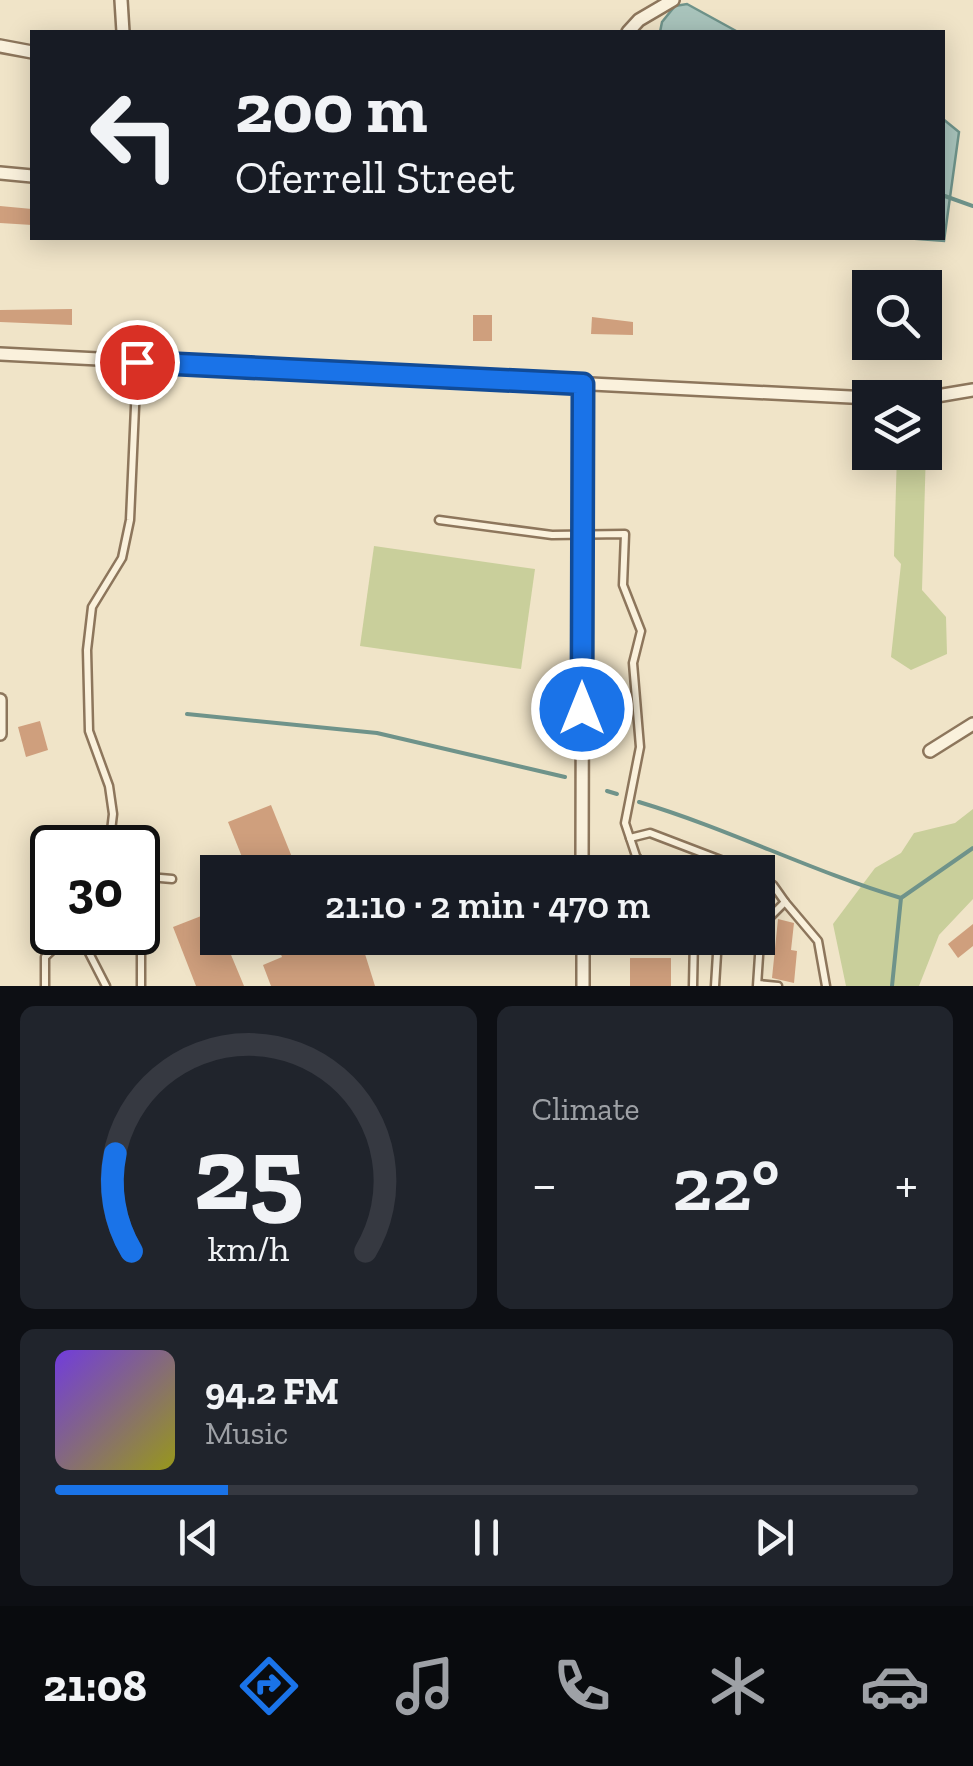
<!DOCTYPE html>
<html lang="en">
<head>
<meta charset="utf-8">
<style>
	:root { --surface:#171b24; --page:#20242c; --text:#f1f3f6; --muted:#9ea1a6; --line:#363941; --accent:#1a73e8 }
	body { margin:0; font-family:"Zilla Slab",serif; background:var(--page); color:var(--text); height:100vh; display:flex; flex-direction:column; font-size:38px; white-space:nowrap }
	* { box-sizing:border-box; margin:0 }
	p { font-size:32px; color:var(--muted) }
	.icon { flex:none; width:55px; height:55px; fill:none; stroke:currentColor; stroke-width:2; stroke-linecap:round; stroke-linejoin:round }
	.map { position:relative; height:986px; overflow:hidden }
	.side { display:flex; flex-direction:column; gap:20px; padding:20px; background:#0d0f14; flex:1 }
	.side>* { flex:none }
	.banner { position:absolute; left:30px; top:30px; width:915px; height:210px; border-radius:0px; box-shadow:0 5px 25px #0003; background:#171b24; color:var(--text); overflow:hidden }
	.tools { position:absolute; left:852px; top:270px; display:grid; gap:20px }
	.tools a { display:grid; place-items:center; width:90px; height:90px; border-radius:0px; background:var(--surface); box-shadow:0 5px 25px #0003; font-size:50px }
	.speed { position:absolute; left:30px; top:825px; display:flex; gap:20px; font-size:50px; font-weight:700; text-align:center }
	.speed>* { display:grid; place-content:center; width:130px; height:130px; border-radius:50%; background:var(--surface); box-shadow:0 5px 25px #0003; line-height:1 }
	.speed .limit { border:5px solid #111; border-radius:15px; background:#fff; color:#111 }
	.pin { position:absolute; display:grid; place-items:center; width:85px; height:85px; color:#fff; margin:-42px; border:5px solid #fff; border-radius:50%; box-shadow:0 2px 10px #0007 }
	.me { position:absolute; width:110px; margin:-55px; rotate:0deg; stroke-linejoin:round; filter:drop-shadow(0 0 8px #0008) }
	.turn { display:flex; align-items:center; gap:35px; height:210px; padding:0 40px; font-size:45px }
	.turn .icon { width:130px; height:130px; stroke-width:2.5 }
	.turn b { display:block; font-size:70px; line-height:85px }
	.big { font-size:75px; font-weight:600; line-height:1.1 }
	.side .card { flex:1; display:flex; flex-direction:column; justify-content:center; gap:15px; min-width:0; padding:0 35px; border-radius:15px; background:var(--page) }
	.side .dial { align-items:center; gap:0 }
	.dial svg { height:260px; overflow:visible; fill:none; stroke:var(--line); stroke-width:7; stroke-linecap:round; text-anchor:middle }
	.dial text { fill:var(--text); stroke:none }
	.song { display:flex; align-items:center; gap:30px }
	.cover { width:120px; height:120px; border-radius:15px; background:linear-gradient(135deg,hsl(260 70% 55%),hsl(60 70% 35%)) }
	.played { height:10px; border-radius:5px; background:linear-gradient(90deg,var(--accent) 20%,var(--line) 20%) }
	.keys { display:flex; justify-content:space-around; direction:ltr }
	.heat { display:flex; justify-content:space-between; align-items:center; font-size:55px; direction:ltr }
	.side .tiles { flex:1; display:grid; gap:20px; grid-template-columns:1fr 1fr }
	.card:last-child { grid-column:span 2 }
	.trip { position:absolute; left:200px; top:855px; width:575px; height:100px; border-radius:0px; background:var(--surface); box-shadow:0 5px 25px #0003; font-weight:600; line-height:100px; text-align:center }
	.tabs { display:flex; height:160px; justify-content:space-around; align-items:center; background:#090b0e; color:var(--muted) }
	.tabs .icon { width:70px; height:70px }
	.tabs .active { color:var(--accent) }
	.tabs b { font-size:45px; color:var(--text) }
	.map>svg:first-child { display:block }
	.green { fill:#c9cf9b }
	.water { fill:#a9c4bc; stroke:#6f938a; stroke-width:2.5 }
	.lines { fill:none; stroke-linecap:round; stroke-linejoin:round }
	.stream { stroke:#6f938a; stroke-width:4 }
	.building { fill:#cf9f7d }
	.service-casing { stroke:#8d765c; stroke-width:11 }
	.minor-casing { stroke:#8d765c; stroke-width:16 }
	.service { stroke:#faf1dc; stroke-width:6 }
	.minor { stroke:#faf1dc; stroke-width:11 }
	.route-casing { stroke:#114b97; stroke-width:25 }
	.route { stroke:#1a73e8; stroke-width:18 }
</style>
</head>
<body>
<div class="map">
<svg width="973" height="986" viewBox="0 0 973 986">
	<rect width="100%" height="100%" fill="#f0e4c8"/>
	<g class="green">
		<polygon points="927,414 922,590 946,617 947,654 911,670 891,657 901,564 894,556 897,453 925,452"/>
		<polygon points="374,546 535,569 521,669 360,646"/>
		<polygon points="973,809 973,899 939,935 919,986 846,986 833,924 875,868 901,853 914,833 955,823"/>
	</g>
	<g class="water">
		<polygon points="687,4 738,32 660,32 662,22 675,6"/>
		<polygon points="943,119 959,132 944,241 904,238 942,238"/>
	</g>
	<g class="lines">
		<g class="stream">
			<polyline points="942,195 973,206"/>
			<polyline points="187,714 377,733 565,777"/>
			<polyline points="607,791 617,794"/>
			<path d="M639,802C729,829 811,871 901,898"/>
			<polyline points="892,986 901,898 973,848"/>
		</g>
	</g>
	<g class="building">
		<polygon points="0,206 32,209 32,225 0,223"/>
		<polygon points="72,309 72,325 0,322 0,310"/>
		<rect x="473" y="315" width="19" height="26"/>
		<polygon points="592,317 633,322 633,335 591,334"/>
		<polygon points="40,721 48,750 26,757 18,727"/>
		<polygon points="271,805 298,872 248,872 228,822"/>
		<polygon points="214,911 218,938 224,938 244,986 196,986 173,927"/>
		<polygon points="778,919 794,923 791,950 797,951 794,983 772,978"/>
		<polygon points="973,924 973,946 958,958 948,944"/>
		<polygon points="274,938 360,938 375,986 271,986 263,965 282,957"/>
		<rect x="630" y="958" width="41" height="28"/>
	</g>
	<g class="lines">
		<g class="service-casing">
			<g id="service">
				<polyline points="439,520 552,535 625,534 623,585 641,631 633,663 640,747 625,823 636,856 648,872"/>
				<polyline points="630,838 650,833 752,872"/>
				<polyline points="109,848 113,814 109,786 89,731 87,650 92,607 122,558 130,520 137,362"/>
				<polyline points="758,875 773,885 785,902"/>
				<polyline points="761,926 785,902 818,941 826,986"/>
				<polyline points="86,932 87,949 106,986"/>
				<polyline points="758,984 778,986"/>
				<polyline points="45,986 45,957 71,932"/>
				<polyline points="141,986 141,887 149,877 172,879"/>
				<polyline points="693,986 694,938"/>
				<polyline points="715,986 718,938"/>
				<polyline points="757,986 761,926 758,926"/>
			</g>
		</g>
		<g class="minor-casing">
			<g id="minor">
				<polyline points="121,0 123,32"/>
				<polyline points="628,32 639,20 673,0"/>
				<polyline points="0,46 32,52"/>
				<polyline points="0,173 32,176"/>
				<polyline points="0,354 870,398"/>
				<polyline points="925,398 973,390"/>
				<polyline points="0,700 0,734"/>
				<polyline points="930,751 973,724"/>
				<polyline points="582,872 583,384"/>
				<polyline points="583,938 583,986"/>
			</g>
		</g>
		<use href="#service" class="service"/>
		<use href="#minor" class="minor"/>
	</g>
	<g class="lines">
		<g class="route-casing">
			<polyline id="route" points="137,362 583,384 582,709"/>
		</g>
		<use href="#route" class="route"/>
	</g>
</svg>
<div class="tools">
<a><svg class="icon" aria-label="search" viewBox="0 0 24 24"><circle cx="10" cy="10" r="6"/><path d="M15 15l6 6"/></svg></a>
<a><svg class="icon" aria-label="layers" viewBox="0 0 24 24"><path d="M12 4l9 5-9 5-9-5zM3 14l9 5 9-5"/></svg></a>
</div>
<div class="speed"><div class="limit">30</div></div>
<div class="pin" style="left:137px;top:362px;background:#d93025"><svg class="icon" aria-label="arrive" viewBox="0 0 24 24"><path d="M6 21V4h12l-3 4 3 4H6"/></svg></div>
<svg class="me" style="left:582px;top:709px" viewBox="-20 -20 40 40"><circle r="17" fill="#1a73e8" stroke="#fff" stroke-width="3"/><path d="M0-11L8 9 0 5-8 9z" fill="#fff"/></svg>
<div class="trip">21:10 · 2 min · 470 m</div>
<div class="banner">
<div class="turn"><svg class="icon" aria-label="left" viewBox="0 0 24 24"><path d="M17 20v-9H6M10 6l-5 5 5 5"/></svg><div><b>200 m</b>Oferrell Street</div></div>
</div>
</div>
<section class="side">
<div class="tiles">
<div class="card dial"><svg viewBox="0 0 100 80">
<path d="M14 69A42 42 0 1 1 86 69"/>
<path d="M14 69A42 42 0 0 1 9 39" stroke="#1a73e8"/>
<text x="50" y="56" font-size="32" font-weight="700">25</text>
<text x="50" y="72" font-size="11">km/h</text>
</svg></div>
<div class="card"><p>Climate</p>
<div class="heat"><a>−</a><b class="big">22°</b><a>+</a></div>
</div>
<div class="card">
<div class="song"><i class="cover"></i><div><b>94.2 FM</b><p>Music</p></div></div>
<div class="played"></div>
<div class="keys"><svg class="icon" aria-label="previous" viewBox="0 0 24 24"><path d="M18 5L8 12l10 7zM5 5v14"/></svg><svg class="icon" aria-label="pause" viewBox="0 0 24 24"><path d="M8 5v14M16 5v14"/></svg><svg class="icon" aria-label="next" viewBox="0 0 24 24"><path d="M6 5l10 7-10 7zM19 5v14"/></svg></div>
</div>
</div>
</section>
<nav class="tabs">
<b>21:08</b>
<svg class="icon active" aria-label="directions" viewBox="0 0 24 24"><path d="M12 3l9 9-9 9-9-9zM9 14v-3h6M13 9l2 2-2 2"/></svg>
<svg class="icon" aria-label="music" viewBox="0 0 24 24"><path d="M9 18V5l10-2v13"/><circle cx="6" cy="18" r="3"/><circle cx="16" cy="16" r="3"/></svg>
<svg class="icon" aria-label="phone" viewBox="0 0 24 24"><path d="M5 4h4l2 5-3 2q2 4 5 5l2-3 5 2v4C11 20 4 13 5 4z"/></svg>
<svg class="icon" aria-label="climate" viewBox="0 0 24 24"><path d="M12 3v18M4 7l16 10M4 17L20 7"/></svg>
<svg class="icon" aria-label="car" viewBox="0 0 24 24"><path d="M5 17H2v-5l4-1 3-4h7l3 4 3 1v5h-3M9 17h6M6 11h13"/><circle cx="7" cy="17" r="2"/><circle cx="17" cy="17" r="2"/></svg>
</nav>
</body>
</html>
